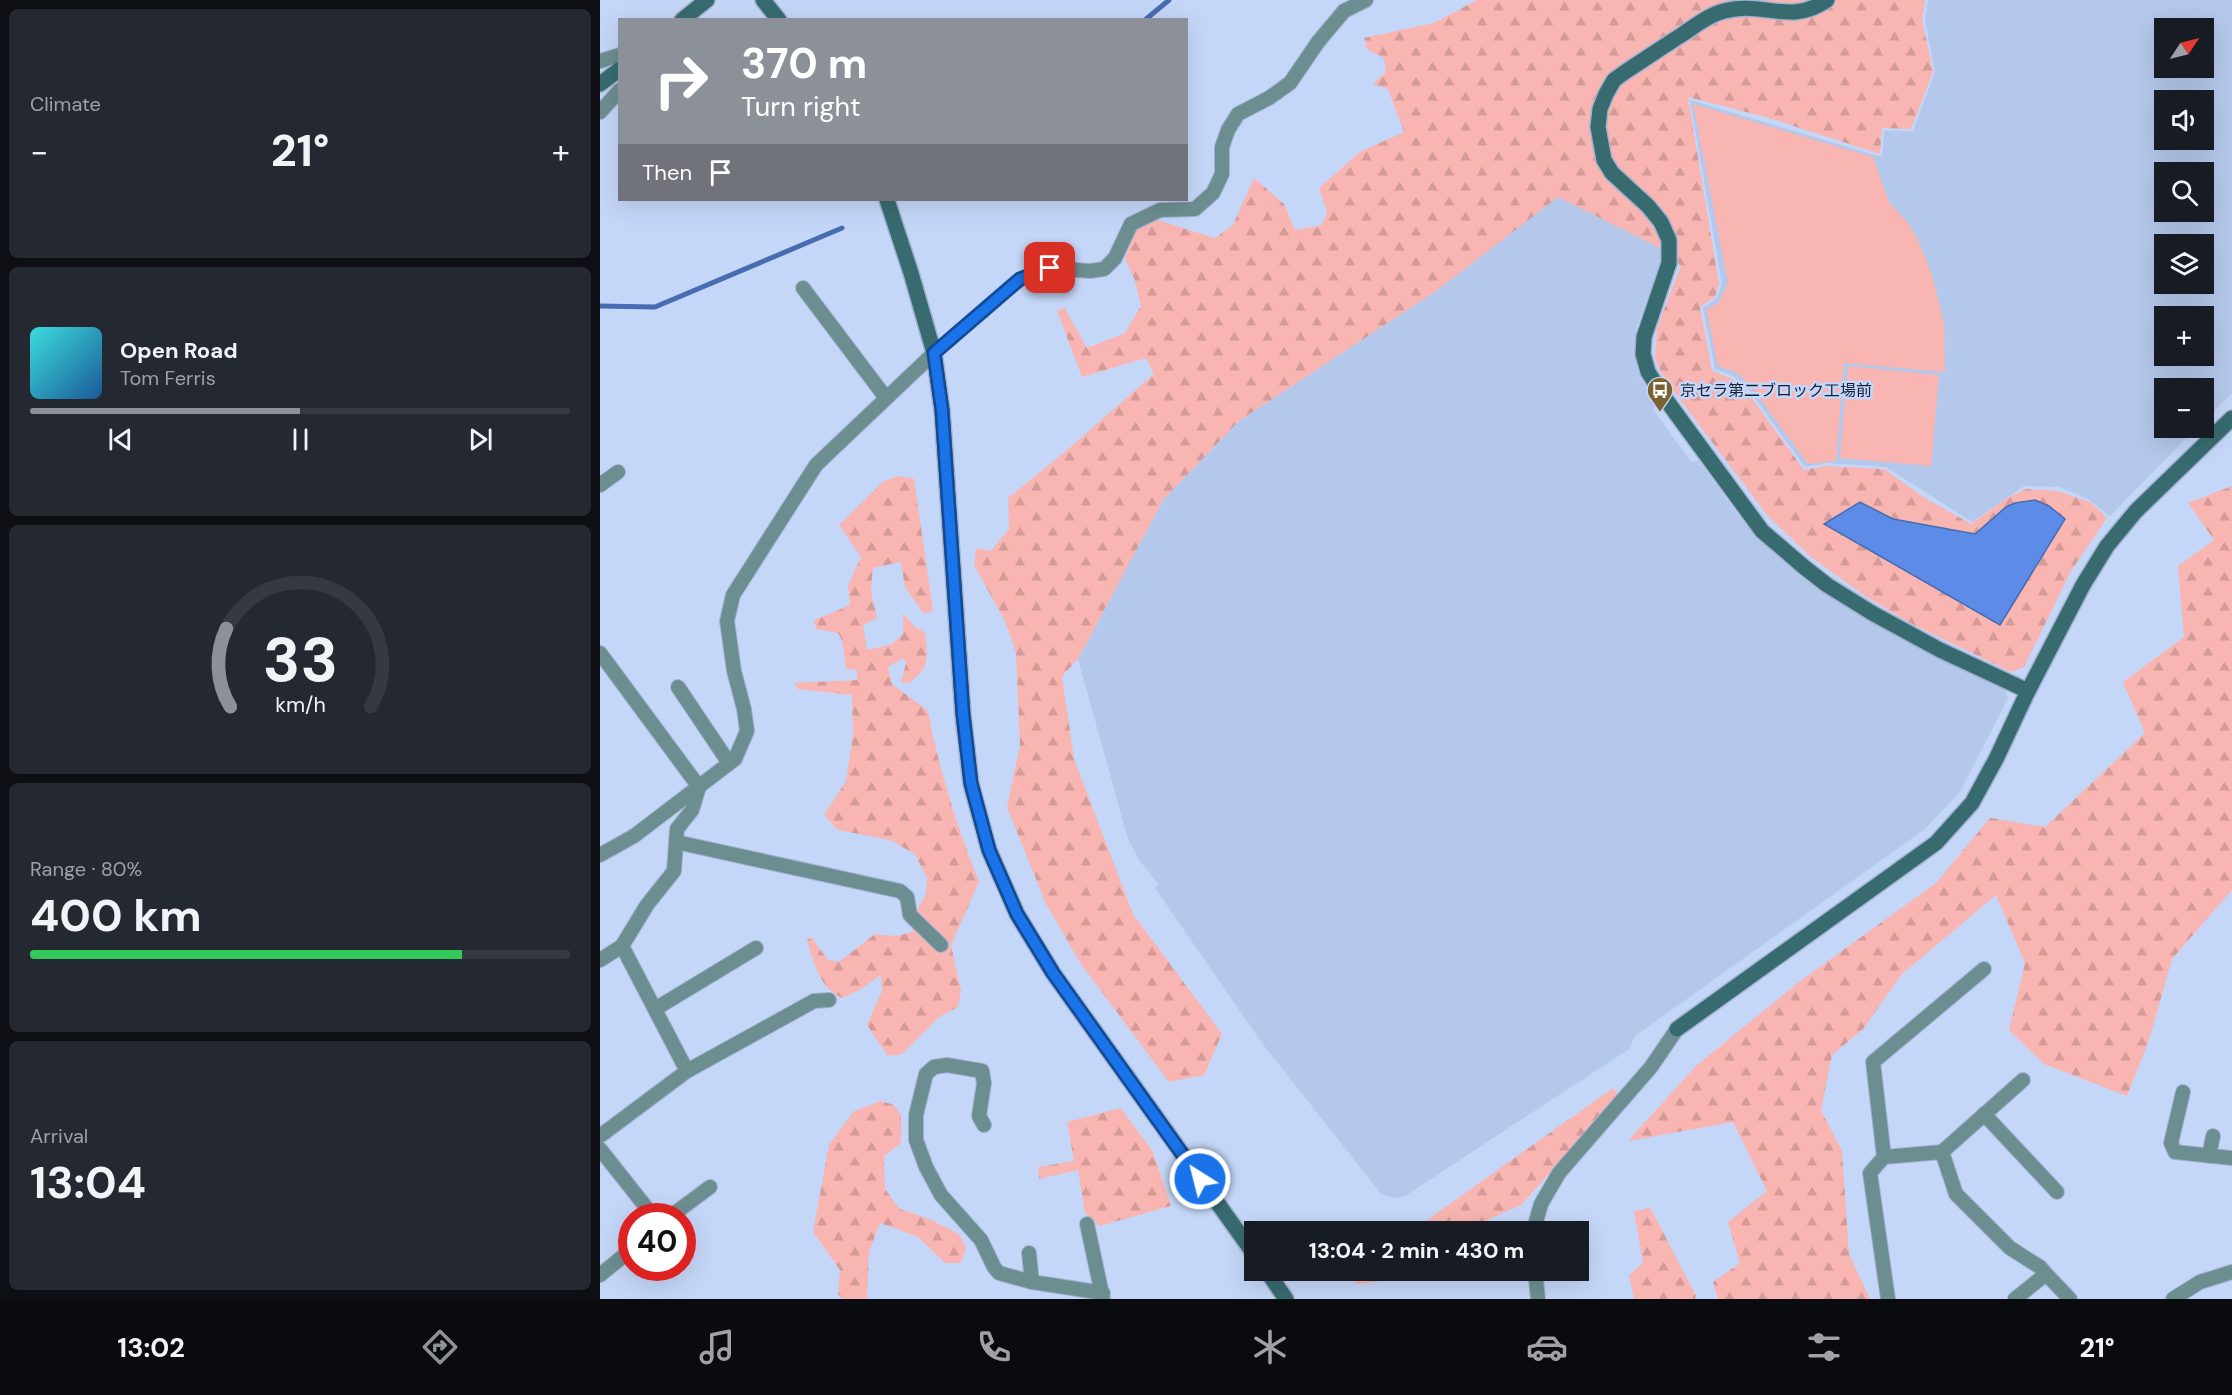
<!DOCTYPE html>
<html lang="en">
<head>
<meta charset="utf-8">
<style>
	:root { --surface:#171b24; --page:#242831; --text:#f1f3f6; --muted:#9ea1a6; --line:#363941; --accent:#8c9099 }
	body { margin:0; font-family:"DM Sans","Noto Sans JP",sans-serif; background:var(--page); color:var(--text); height:100vh; display:flex; flex-direction:column; font-size:22px; white-space:nowrap }
	* { box-sizing:border-box; margin:0 }
	p { font-size:20px; color:var(--muted) }
	.icon { flex:none; width:33px; height:33px; fill:none; stroke:currentColor; stroke-width:2; stroke-linecap:round; stroke-linejoin:round }
	.map { position:relative; flex:1; overflow:hidden }
	.drawer { display:flex; flex-direction:column; gap:9px; padding:9px; background:#0d0f14; width:600px }
	.drawer>* { flex:none }
	.banner { position:absolute; left:18px; top:18px; width:570px; height:183px; border-radius:0px; box-shadow:0 6px 24px #0002; background:#8c9099; color:#fff; overflow:hidden }
	.needle { width:39px; rotate:55deg }
	.fabs { position:absolute; left:1554px; top:18px; display:grid; gap:12px }
	.fabs a { display:grid; place-items:center; width:60px; height:60px; border-radius:0px; background:var(--surface); box-shadow:0 6px 24px #0002; font-size:30px }
	.speed { position:absolute; left:18px; top:1203px; display:flex; gap:12px; font-size:30px; font-weight:700; text-align:center }
	.speed>* { display:grid; place-content:center; width:78px; height:78px; border-radius:50%; background:var(--surface); box-shadow:0 6px 24px #0002; line-height:1 }
	.speed .limit { border:9px solid #d22; background:#fff; color:#111 }
	.pin { position:absolute; display:grid; place-items:center; width:51px; height:51px; color:#fff; margin:-26px; border-radius:12px; box-shadow:0 3px 9px #0006 }
	.me { position:absolute; width:66px; margin:-33px; rotate:324deg; stroke-linejoin:round; filter:drop-shadow(0 0 4px #0008) }
	.turn { display:flex; align-items:center; gap:21px; height:126px; padding:0 24px; font-size:27px }
	.turn .icon { width:78px; height:78px; stroke-width:2.5 }
	.turn b { display:block; font-size:42px; line-height:51px }
	.then { display:flex; align-items:center; height:57px; padding:0 24px; background:#0003; gap:12px; font-size:22px }
	.big { font-size:45px; font-weight:700; line-height:1.1 }
	.drawer .widget { flex:1; display:flex; flex-direction:column; justify-content:center; gap:9px; min-width:0; padding:0 21px; border-radius:9px; background:var(--page) }
	.drawer .dial { align-items:center; gap:0 }
	.dial svg { height:156px; overflow:visible; fill:none; stroke:var(--line); stroke-width:7; stroke-linecap:round; text-anchor:middle }
	.dial text { fill:var(--text); stroke:none }
	.song { display:flex; align-items:center; gap:18px }
	.cover { width:72px; height:72px; border-radius:9px; background:linear-gradient(135deg,hsl(180 70% 55%),hsl(210 70% 35%)) }
	.played { height:6px; border-radius:3px; background:linear-gradient(90deg,var(--accent) 50%,var(--line) 50%) }
	.keys { display:flex; justify-content:space-around; direction:ltr }
	.heat { display:flex; justify-content:space-between; align-items:center; font-size:33px; direction:ltr }
	.charge { height:9px; border-radius:4px; background:linear-gradient(90deg,#34c759 80%,var(--line) 0) }
	.trip { position:absolute; left:644px; top:1221px; width:345px; height:60px; border-radius:0px; background:var(--surface); box-shadow:0 6px 24px #0002; font-weight:700; line-height:60px; text-align:center }
	.tabs { display:flex; height:96px; justify-content:space-around; align-items:center; background:#090b0e; color:var(--muted) }
	.tabs .icon { width:42px; height:42px }
	.tabs .selected { color:var(--accent) }
	.tabs b { font-size:27px; color:var(--text) }
	main { display:flex; flex:1; min-height:0 }
	.map>svg:first-child { display:block }
	.built { fill:#b4c8eb; fill-rule:evenodd }
	.green { fill:#f9b5b1 }
	.forest { fill:url(#forest-firs); fill-rule:evenodd }
	.water { fill:#5c8ce7; stroke:#476cb1; stroke-width:1.5 }
	.lines { fill:none; stroke-linecap:round; stroke-linejoin:round }
	.stream { stroke:#476cb1; stroke-width:5 }
	.street-casing { stroke:#a2b2d1; stroke-width:16 }
	.secondary-casing { stroke:#a2b2d1; stroke-width:18 }
	.street { stroke:#6d8e91; stroke-width:14 }
	.secondary { stroke:#376b6f; stroke-width:15 }
	.route-casing { stroke:#114b97; stroke-width:15 }
	.route { stroke:#1a73e8; stroke-width:10 }
	.labels { text-anchor:middle; dominant-baseline:central; stroke-width:5; stroke-linejoin:round; paint-order:stroke }
	.poi-label { font-size:16px; fill:#162034; stroke:#c5d7f8; text-anchor:start }
</style>
</head>
<body>
<main>
<section class="drawer">
<div class="widget"><p>Climate</p>
<div class="heat"><a>−</a><b class="big">21°</b><a>+</a></div>
</div>
<div class="widget">
<div class="song"><i class="cover"></i><div><b>Open Road</b><p>Tom Ferris</p></div></div>
<div class="played"></div>
<div class="keys"><svg class="icon" aria-label="previous" viewBox="0 0 24 24"><path d="M18 5L8 12l10 7zM5 5v14"/></svg><svg class="icon" aria-label="pause" viewBox="0 0 24 24"><path d="M8 5v14M16 5v14"/></svg><svg class="icon" aria-label="next" viewBox="0 0 24 24"><path d="M6 5l10 7-10 7zM19 5v14"/></svg></div>
</div>
<div class="widget dial"><svg viewBox="0 0 100 80">
<path d="M14 69A42 42 0 1 1 86 69"/>
<path d="M14 69A42 42 0 0 1 12 29" stroke="#8c9099"/>
<text x="50" y="56" font-size="32" font-weight="700">33</text>
<text x="50" y="72" font-size="11">km/h</text>
</svg></div>
<div class="widget"><p>Range · 80%</p><b class="big">400 km</b><div class="charge"></div></div>
<div class="widget"><p>Arrival</p><b class="big">13:04</b></div>
</section>
<div class="map">
<svg width="1632" height="1299" viewBox="0 0 1632 1299">
	<defs>
		<pattern id="forest-firs" width="22" height="20" patternUnits="userSpaceOnUse" patternTransform="scale(1.5)"><rect width="22" height="20" fill="#f9b5b1"/><path d="M5 1l3.5 6h-7zM16 11l3.5 6h-7z" fill="#d59b99"/></pattern>
	</defs>
	<rect width="100%" height="100%" fill="#c5d7f8"/>
	<g class="built">
		<path d="M1328,0H1632V393L1604,420V388H1564V428H1596L1510,516L1488,499L1459,487L1424,486L1372,522L1286,467L1227,463L1205,467L1149,390L1133,376L1115,369L1103,308L1116,299L1122,284L1090,100L1282,157L1284,131H1313L1335,72L1325,20ZM1564,28H1604V68H1564ZM1564,100H1604V140H1564ZM1564,172H1604V212H1564ZM1564,244H1604V284H1564ZM1564,316H1604V356H1564Z"/>
		<polygon points="958,196 1060,248 1061,262 1037,325 1033,351 1040,378 1058,404 1053,409 1092,463 1098,460 1138,515 1176,554 1237,602 1312,644 1403,688 1408,698 1360,792 1325,829 1035,1036 1029,1049 805,1196 797,1198 782,1195 662,1043 555,888 559,885 539,860 528,839 478,659 563,500 639,421 836,291"/>
	</g>
	<g class="green">
		<polygon points="1093,104 1273,157 1289,202 1308,223 1318,240 1331,272 1344,323 1345,372 1244,363 1236,461 1208,464 1150,385 1136,372 1118,366 1106,310 1119,302 1128,283"/>
		<polygon points="1248,366 1339,375 1331,466 1240,458"/>
	</g>
	<g class="forest">
		<path d="M877,0H1325L1322,19L1333,72L1311,129L1282,128L1280,154L1169,118L1088,97L1119,284L1115,297L1100,307L1112,371L1133,379L1148,393L1204,470L1226,466L1284,469L1325,498L1371,524L1407,498L1426,489L1458,491L1492,503L1507,518L1471,571L1424,667L1411,672L1312,624L1265,596L1211,557L1167,515L1063,377L1055,358L1057,328L1081,266L1060,248L958,197L836,291L639,421L563,500L478,659L462,676L474,759L533,914L622,1034L604,1075L569,1082L481,964L446,904L407,807L420,745L416,653L405,621L374,565L376,548L391,551L409,529L408,498L466,451L554,374L546,358L482,377L457,311L464,307L487,348L525,333L541,306L535,281L525,258L536,230L557,220L615,238L633,225L654,178L684,204L695,230L722,225L727,212L719,188L760,152L804,132L788,89L773,84L786,72L784,58L767,49L764,38L834,23ZM1260,502L1293,519L1375,535L1406,507L1400,625Z"/>
		<path d="M299,476L314,479L333,610L324,614L305,587L301,562L273,568L271,592L277,618L263,625L267,650L292,644L303,634V613L314,626L325,633C328,658 330,667 309,683L301,682L306,663L303,658L288,667L292,684L328,711C339,770 357,826 379,882L351,945L361,991L358,1007L339,1017L302,1054L288,1056L267,1025L282,991L281,975L261,989L242,998C219,987 214,963 207,940L211,937L228,960L239,962L275,934L296,936L312,932L317,910L326,894L327,878L315,854L290,840L238,830L224,815L246,781L253,735L252,695L198,689L194,683L257,680V670L246,669L242,640L238,633L216,629L214,620L250,605L248,585L261,557L239,525L284,481Z"/>
		<polygon points="1632,486 1632,890 1572,959 1549,1040 1527,1096 1444,1064 1409,1030 1425,963 1396,895 1302,974 1263,1029 1232,1055 1221,1110 1242,1151 1249,1254 1270,1299 1118,1299 1113,1282 1140,1263 1128,1222 1167,1191 1133,1122 1028,1141 1097,1065 1199,982 1336,883 1390,818 1445,827 1545,733 1523,682 1584,637 1578,566 1614,540 1588,503"/>
		<polygon points="1013,1088 1019,1096 921,1205 863,1231 808,1232 816,1228"/>
		<polygon points="281,1101 294,1105 301,1115 301,1143 284,1156 285,1189 300,1209 327,1218 359,1234 366,1248 361,1263 345,1263 318,1237 280,1223 269,1252 267,1299 243,1299 238,1294 240,1270 213,1232 229,1145 254,1111"/>
		<polygon points="521,1108 553,1152 571,1206 500,1226 485,1213 478,1170 439,1179 438,1167 474,1161 467,1122"/>
		<polygon points="1050,1207 1096,1296 1095,1299 1034,1299 1029,1275 1043,1263 1034,1212"/>
		<polygon points="738,1271 806,1271 797,1279 757,1284"/>
	</g>
	<polygon class="water" points="1435,500 1449,506 1465,519 1400,625 1224,524 1260,502 1293,519 1375,534 1406,507 1415,503"/>
	<g class="lines">
		<g class="stream">
			<polyline points="545,20 569,0"/>
			<polyline points="0,306 55,307 242,228"/>
		</g>
		<g class="street-casing">
			<g id="street">
				<polyline points="0,61 20,55"/>
				<polyline points="0,112 20,90"/>
				<polyline points="203,288 286,398"/>
				<polyline points="0,485 18,472"/>
				<polyline points="0,653 99,787"/>
				<polyline points="78,687 129,763"/>
				<polyline points="76,842 300,891 307,897 310,915 341,945"/>
				<polyline points="0,855 34,836 135,759 147,731 144,709 134,671 127,621 133,595 216,465 334,353 420,279 450,268 490,271 504,269 515,258 531,224 560,210 595,209 613,193 622,174 622,147 628,130 638,114 669,98 690,83 718,42 744,11 766,0"/>
				<polyline points="0,960 22,946"/>
				<polyline points="55,1009 156,948"/>
				<polyline points="87,1071 22,946 47,905 74,871 77,829 92,810 99,787"/>
				<polyline points="1583,1092 1571,1143 1575,1152 1632,1158"/>
				<polyline points="1384,1114 1457,1192"/>
				<polyline points="384,1125 379,1116 384,1083 382,1071 347,1065 334,1067 326,1074 316,1115 316,1140 326,1167 341,1195 381,1240 394,1267 399,1273 432,1282"/>
				<polyline points="0,1136 87,1071 214,1001 229,1000"/>
				<polyline points="0,1149 53,1216"/>
				<polyline points="1342,1152 1356,1194 1410,1248 1440,1267 1446,1274 1415,1299"/>
				<polyline points="1609,1156 1613,1136"/>
				<polyline points="1284,1157 1273,1062 1384,969"/>
				<polyline points="71,1216 110,1187"/>
				<polyline points="487,1224 503,1299"/>
				<polyline points="933,1232 941,1204 959,1173 1051,1067 1077,1029"/>
				<polyline points="429,1253 432,1282 503,1293"/>
				<polyline points="935,1270 938,1299"/>
				<polyline points="1446,1274 1470,1299"/>
				<polyline points="0,1275 32,1249"/>
				<polyline points="1288,1299 1270,1173 1284,1157 1342,1152 1423,1080"/>
				<polyline points="1573,1299 1600,1282 1632,1272"/>
			</g>
		</g>
		<g class="secondary-casing">
			<g id="secondary">
				<polyline points="163,0 179,20"/>
				<path d="M1227,0C1190,26 1162,0 1124,11C1109,15 1096,25 1083,34C1064,46 1045,59 1025,72L1014,80L1006,94L1000,109L998,127L1004,160L1012,173L1048,206L1061,222L1069,240V263L1044,337L1043,354L1048,372L1064,397L1162,531L1204,567L1227,585L1272,613L1340,650L1428,691"/>
				<polyline points="82,20 107,0"/>
				<polyline points="0,84 20,69"/>
				<polyline points="287,200 311,273 334,353 342,410 363,715 371,784 389,850 417,914 453,973 654,1254"/>
				<polyline points="1077,1029 1336,843 1372,803 1396,759 1428,691 1483,585 1507,546 1536,511 1632,418"/>
				<polyline points="666,1270 686,1299"/>
			</g>
		</g>
		<use href="#street" class="street"/>
		<use href="#secondary" class="secondary"/>
	</g>
	<g class="lines">
		<g class="route-casing">
			<polyline id="route" points="450,268 420,279 334,353 342,410 363,714 371,783 389,850 417,914 453,973 600,1179"/>
		</g>
		<use href="#route" class="route"/>
	</g>
	<defs>
		<g id="bus-pin" transform="scale(1.35)"><path d="M0 17L-7.5 6A9.5 9.5 0 1 1 7.5 6Z" fill="#7a6233" stroke="#c5d7f8"/><path d="M-5-6H5V4H4V6H2V4H-2V6H-4V4H-5ZM-3.5-4V0h7V-4ZM-3.5 1.2v1.5H-2V1.2ZM2 1.2v1.5H3.5V1.2Z" fill="#fff"/></g>
	</defs>
	<g fill-rule="evenodd">
		<use href="#bus-pin" x="1060" y="390"/>
	</g>
	<g class="labels">
		<g class="poi-label">
			<text x="1080" y="390">京セラ第二ブロック工場前</text>
		</g>
	</g>
</svg>
<div class="fabs">
<a><svg class="needle" viewBox="-14 -14 28 28"><path d="M0-13l5 13h-10z" fill="#e53935"/><path d="M0 13l5-13h-10z" fill="#9ea1a6"/></svg></a>
<a><svg class="icon" aria-label="sound" viewBox="0 0 24 24"><path d="M4 9h4l5-4v14l-5-4H4zM17 9q2 3 0 6"/></svg></a>
<a><svg class="icon" aria-label="search" viewBox="0 0 24 24"><circle cx="10" cy="10" r="6"/><path d="M15 15l6 6"/></svg></a>
<a><svg class="icon" aria-label="layers" viewBox="0 0 24 24"><path d="M12 4l9 5-9 5-9-5zM3 14l9 5 9-5"/></svg></a>
<a>+</a>
<a>−</a>
</div>
<div class="speed"><div class="limit">40</div></div>
<div class="pin" style="left:450px;top:268px;background:#d93025"><svg class="icon" aria-label="arrive" viewBox="0 0 24 24"><path d="M6 21V4h12l-3 4 3 4H6"/></svg></div>
<svg class="me" style="left:600px;top:1179px" viewBox="-20 -20 40 40"><circle r="17" fill="#1a73e8" stroke="#fff" stroke-width="3"/><path d="M0-11L8 9 0 5-8 9z" fill="#fff"/></svg>
<div class="trip">13:04 · 2 min · 430 m</div>
<div class="banner">
<div class="turn"><svg class="icon" aria-label="right" viewBox="0 0 24 24"><path d="M7 20v-9h11M14 6l5 5-5 5"/></svg><div><b>370 m</b>Turn right</div></div>
<div class="then">Then<svg class="icon" aria-label="arrive" viewBox="0 0 24 24"><path d="M6 21V4h12l-3 4 3 4H6"/></svg></div>
</div>
</div>
</main>
<nav class="tabs">
<b>13:02</b>
<svg class="icon selected" aria-label="directions" viewBox="0 0 24 24"><path d="M12 3l9 9-9 9-9-9zM9 14v-3h6M13 9l2 2-2 2"/></svg>
<svg class="icon" aria-label="music" viewBox="0 0 24 24"><path d="M9 18V5l10-2v13"/><circle cx="6" cy="18" r="3"/><circle cx="16" cy="16" r="3"/></svg>
<svg class="icon" aria-label="phone" viewBox="0 0 24 24"><path d="M5 4h4l2 5-3 2q2 4 5 5l2-3 5 2v4C11 20 4 13 5 4z"/></svg>
<svg class="icon" aria-label="climate" viewBox="0 0 24 24"><path d="M12 3v18M4 7l16 10M4 17L20 7"/></svg>
<svg class="icon" aria-label="car" viewBox="0 0 24 24"><path d="M5 17H2v-5l4-1 3-4h7l3 4 3 1v5h-3M9 17h6M6 11h13"/><circle cx="7" cy="17" r="2"/><circle cx="17" cy="17" r="2"/></svg>
<svg class="icon" aria-label="filters" viewBox="0 0 24 24"><path d="M4 7h16M4 17h16"/><circle cx="9" cy="7" r="2"/><circle cx="15" cy="17" r="2"/></svg>
<b>21°</b>
</nav>
</body>
</html>
